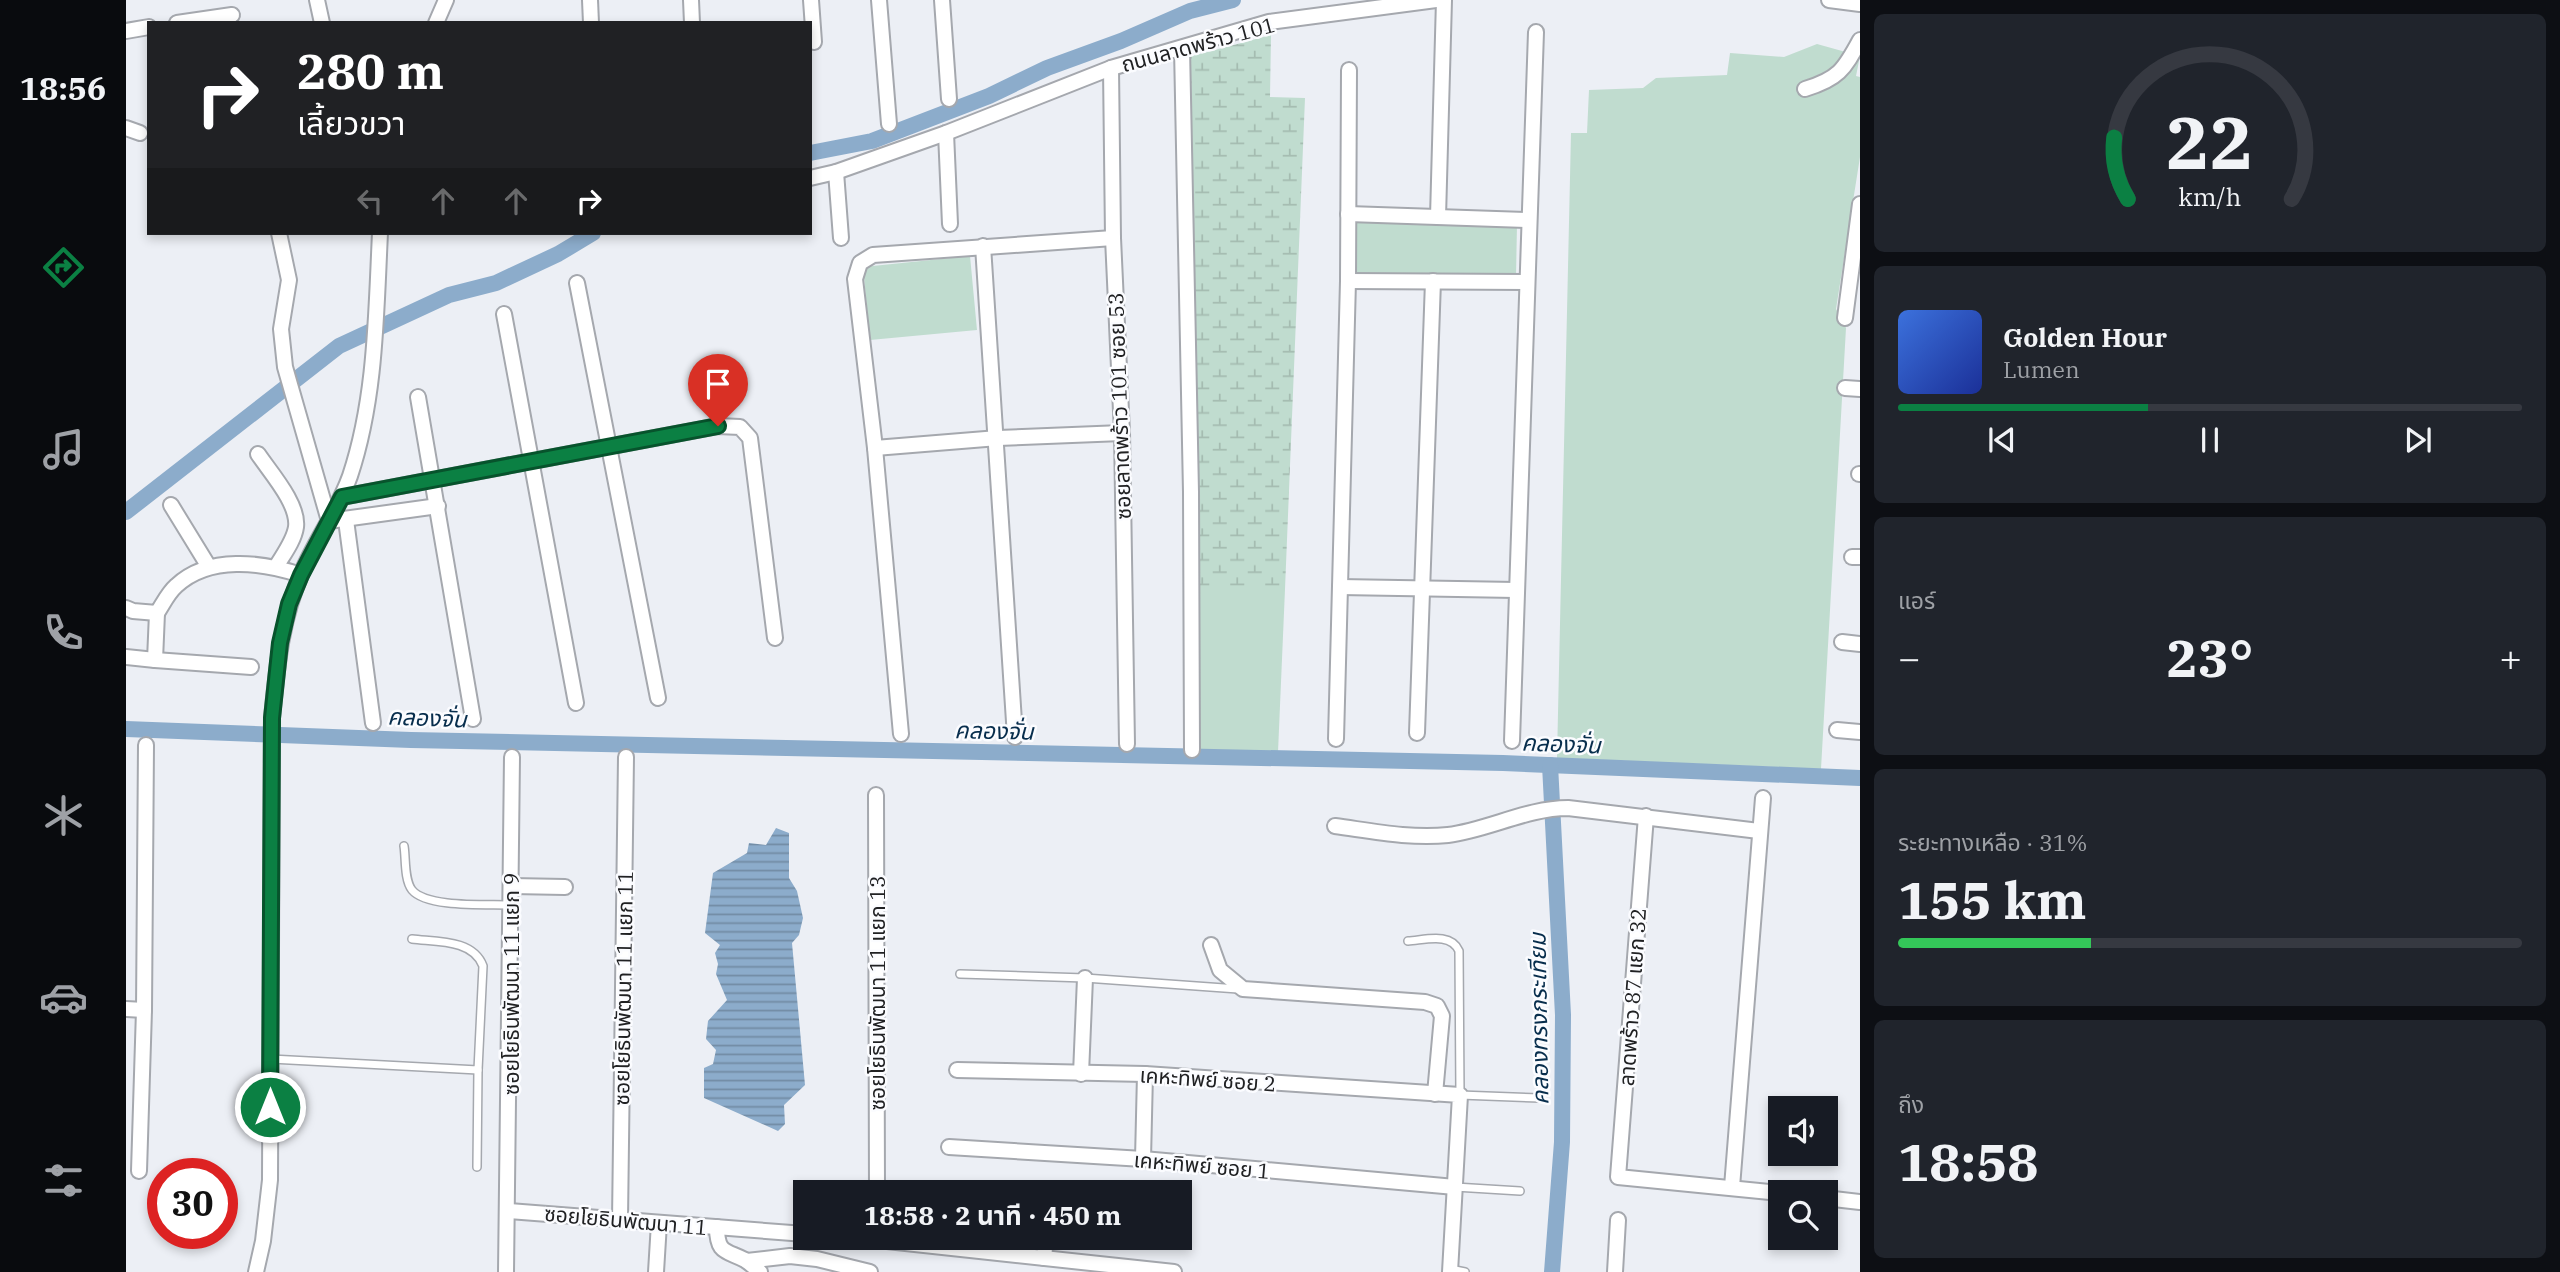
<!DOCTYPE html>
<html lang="th">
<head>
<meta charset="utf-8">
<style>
	:root { --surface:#171b24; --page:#20242c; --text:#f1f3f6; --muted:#9ea1a6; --line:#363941; --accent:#0b8043 }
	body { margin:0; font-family:"IBM Plex Serif","Noto Sans Thai",serif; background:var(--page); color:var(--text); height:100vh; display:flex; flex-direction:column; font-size:26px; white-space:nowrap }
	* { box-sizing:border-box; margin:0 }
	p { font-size:23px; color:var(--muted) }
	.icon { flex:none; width:38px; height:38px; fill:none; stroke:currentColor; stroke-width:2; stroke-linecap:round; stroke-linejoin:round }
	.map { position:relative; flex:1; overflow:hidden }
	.sheet { display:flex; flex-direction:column; gap:14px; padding:14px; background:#0d0f14; width:700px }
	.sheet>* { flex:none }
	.guide { position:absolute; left:21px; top:21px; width:665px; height:214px; border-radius:0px; box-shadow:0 4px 10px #0003; background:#202124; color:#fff; overflow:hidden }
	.controls { position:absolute; left:1642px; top:1096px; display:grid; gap:14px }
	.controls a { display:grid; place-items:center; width:70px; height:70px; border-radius:0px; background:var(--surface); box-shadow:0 4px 10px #0003; font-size:35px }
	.speed { position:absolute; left:21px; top:1158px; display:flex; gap:14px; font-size:35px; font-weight:700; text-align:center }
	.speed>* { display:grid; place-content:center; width:91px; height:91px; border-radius:50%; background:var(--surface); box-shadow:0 4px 10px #0003; line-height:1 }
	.speed .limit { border:10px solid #d22; background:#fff; color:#111 }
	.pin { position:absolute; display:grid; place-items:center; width:60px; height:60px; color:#fff; margin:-72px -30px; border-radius:50% 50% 50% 0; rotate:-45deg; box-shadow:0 0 7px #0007 }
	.pin .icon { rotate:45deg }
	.me { position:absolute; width:77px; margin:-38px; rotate:0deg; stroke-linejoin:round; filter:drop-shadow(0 0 5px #0008) }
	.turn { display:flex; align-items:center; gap:24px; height:147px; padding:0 35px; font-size:32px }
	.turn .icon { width:91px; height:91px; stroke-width:2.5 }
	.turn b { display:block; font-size:49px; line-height:60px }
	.lanes { display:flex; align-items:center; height:66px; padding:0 35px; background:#0003; justify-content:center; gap:35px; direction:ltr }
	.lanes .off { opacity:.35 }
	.big { font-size:52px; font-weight:700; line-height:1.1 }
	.sheet .card { flex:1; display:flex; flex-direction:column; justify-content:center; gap:10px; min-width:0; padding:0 24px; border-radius:10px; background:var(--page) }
	.sheet .dial { align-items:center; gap:0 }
	.dial svg { height:182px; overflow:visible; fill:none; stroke:var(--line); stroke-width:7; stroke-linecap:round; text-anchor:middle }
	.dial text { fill:var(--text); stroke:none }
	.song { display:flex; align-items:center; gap:21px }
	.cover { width:84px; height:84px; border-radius:10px; background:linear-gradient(135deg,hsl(220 70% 55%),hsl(230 70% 35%)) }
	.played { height:7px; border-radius:4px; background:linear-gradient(90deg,var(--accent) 40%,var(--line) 40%) }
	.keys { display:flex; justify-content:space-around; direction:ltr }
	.heat { display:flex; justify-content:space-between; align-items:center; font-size:38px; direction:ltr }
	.charge { height:10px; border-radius:5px; background:linear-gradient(90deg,#34c759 31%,var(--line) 0) }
	.trip { position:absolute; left:667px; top:1180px; width:399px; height:70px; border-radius:0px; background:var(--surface); box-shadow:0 4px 10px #0003; font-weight:700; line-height:70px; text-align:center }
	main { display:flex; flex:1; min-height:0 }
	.menu { display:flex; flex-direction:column; width:126px; justify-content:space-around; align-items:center; background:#090b0e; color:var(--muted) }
	.menu .icon { width:49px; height:49px }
	.menu .selected { color:var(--accent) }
	.menu b { font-size:32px; color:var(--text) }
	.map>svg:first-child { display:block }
	.green { fill:#c0dccf }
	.wetland { fill:url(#wetland-marsh) }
	.water { fill:url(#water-rules) }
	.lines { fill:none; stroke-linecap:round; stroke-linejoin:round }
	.canal { stroke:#8caccb; stroke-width:16 }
	.service-casing { stroke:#a5a8ae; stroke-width:10 }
	.minor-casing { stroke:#a5a8ae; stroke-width:18 }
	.service { stroke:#fff; stroke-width:7 }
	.minor { stroke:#fff; stroke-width:14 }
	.route-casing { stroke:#07532c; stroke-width:18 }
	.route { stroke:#0b8043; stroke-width:12 }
	.labels { text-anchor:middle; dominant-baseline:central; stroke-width:5; stroke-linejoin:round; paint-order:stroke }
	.street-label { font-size:21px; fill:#202123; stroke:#fbfcff }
	.water-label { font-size:23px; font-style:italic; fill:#082e4d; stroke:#fbfcff }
</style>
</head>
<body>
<main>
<nav class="menu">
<b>18:56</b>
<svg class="icon selected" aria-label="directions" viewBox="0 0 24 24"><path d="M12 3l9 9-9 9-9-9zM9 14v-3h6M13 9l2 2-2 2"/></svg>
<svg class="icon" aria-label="music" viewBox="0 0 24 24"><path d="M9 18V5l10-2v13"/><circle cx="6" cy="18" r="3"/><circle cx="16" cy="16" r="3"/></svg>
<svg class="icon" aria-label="phone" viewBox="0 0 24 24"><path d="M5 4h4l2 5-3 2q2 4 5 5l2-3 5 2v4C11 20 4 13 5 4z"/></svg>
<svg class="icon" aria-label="climate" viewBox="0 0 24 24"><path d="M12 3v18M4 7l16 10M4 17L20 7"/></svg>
<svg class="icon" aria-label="car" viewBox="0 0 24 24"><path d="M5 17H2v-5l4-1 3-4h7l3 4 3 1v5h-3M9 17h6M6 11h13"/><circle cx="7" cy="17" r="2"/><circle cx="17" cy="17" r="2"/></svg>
<svg class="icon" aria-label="filters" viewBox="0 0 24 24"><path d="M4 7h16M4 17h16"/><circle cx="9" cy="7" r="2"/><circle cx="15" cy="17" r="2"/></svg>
</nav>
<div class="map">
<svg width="1734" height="1272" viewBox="0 0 1734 1272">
	<defs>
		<pattern id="wetland-marsh" width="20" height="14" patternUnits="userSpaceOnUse" patternTransform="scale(1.75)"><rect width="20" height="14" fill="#c0dccf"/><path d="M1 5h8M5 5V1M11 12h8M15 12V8" fill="none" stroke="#a5bcb1"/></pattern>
		<pattern id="water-rules" width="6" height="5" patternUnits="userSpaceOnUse" patternTransform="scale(1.75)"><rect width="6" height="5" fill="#8caccb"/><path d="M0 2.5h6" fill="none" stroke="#728ca4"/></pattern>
	</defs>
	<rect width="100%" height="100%" fill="#eceff5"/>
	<g class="green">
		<polygon points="1691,44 1734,56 1730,76 1734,77 1734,157 1710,309 1720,328 1695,769 1431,758 1445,133 1461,133 1463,90 1517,88 1530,78 1601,75 1604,53 1658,57"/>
		<polygon points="1227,220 1391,224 1390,277 1226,274"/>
		<polygon points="844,256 851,330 744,340 737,267"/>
		<polygon points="1068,589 1159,589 1152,752 1070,749"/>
	</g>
	<polygon class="wetland" points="1145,35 1144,97 1179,98 1159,589 1068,589 1059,58"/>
	<polygon class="water" points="650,828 663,833 663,878 671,891 677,918 673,935 666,943 679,1085 658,1105 659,1124 652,1131 578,1098 578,1068 587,1064 590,1050 580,1039 582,1021 601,1000 590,974 592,964 589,953 594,945 579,933 587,873 621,853 623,843 640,845"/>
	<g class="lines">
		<g class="canal">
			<polyline points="684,153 746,141 863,96 921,68 995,41 1064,11 1107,0"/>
			<polyline points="0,512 213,346 323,295 370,283 432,254 467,233"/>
			<polyline points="0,729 285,740 1377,763 1734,778"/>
			<polyline points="1424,765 1437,1015 1436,1142 1426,1272"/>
		</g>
		<g class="service-casing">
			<g id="service">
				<path d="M278,846C280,858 278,880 286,890C301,908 361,904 384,905"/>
				<path d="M1282,941C1299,940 1325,932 1333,951L1334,1095L1414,1098"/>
				<polyline points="834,974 959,978 1112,989"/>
				<path d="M145,1059L352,1070L357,966C347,939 310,942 286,939"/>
				<polyline points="351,1167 352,1070"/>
				<polyline points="1329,1187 1394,1191"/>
				<polyline points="1324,1269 1339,1272"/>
			</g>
		</g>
		<g class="minor-casing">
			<g id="minor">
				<polyline points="191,0 196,23"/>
				<polyline points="464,0 465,23"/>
				<polyline points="565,0 566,23"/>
				<polyline points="685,0 688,42"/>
				<polyline points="753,0 763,124"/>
				<polyline points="816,0 823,99"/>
				<polyline points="1703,0 1734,4"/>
				<polyline points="51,23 106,15"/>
				<polyline points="310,23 320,0"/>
				<polyline points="0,31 23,27"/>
				<polyline points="1056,48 1065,492 1066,750"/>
				<polyline points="985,68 987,238 996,433 1001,744"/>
				<path d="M1679,89C1712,79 1718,70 1734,40"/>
				<polyline points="0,128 14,133"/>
				<polyline points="820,133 824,224"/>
				<polyline points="710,172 715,238"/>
				<polyline points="684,178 710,172 820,133 985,68 1143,22 1310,0"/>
				<polyline points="1222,214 1403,220"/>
				<polyline points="1312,217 1318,0"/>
				<polyline points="153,233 163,280 155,329 159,367 203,521 312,506"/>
				<polyline points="857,246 889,737"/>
				<polyline points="1222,281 1400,282"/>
				<polyline points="451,283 532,698"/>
				<polyline points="378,314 450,703"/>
				<polyline points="1719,318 1734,204"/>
				<polyline points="1719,388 1734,389"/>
				<polyline points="292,397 347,719"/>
				<polyline points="749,448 872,438 996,433"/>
				<path d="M132,454C144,472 173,504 170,527C168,541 157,555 150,567"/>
				<polyline points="1733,474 1734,474"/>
				<polyline points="216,497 592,426 614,427 624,438 649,638"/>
				<polyline points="45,505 83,567"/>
				<polyline points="220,520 247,723"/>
				<polyline points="1726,557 1734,557"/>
				<polyline points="1214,587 1390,590"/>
				<path d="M0,608L7,611L31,613C37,604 42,593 50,586C83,555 136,562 175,575"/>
				<polyline points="1716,642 1734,644"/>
				<polyline points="0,657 29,660 31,613"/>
				<polyline points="29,660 125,667"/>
				<polyline points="1711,730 1734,732"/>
				<polyline points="1291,733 1307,281"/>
				<polyline points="775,734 749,448 729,279 734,263 747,255 987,238"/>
				<polyline points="1210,739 1222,281 1223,70"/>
				<polyline points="1386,741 1410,32"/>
				<polyline points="750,795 751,1192"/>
				<polyline points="1520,816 1492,1177 1654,1193"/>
				<path d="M1209,826C1246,831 1285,839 1322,835C1362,830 1401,808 1442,808L1633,831"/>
				<polyline points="386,886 439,887"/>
				<polyline points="1085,945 1094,970 1117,989 1299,1002 1311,1006 1316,1016 1309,1094"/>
				<polyline points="0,1009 18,1010"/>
				<polyline points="831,1070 1019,1074 1334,1095 1324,1272"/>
				<polyline points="955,1074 959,978"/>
				<polyline points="823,1147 1017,1159 1329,1187"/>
				<polyline points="1017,1159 1019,1074"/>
				<polyline points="13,1171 18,1010 20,745"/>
				<polyline points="1606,1187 1637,798"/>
				<polyline points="1699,1198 1734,1202"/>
				<polyline points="383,1211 679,1234"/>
				<polyline points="494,1220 500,757"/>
				<path d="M591,1227C591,1254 600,1250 619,1260C624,1263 629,1268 634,1272"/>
				<polyline points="724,1237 1048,1272"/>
				<polyline points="918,1258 920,1237"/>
				<polyline points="621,1261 664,1256 691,1259 744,1272"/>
				<path d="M130,1272L137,1241L144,1180L146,718C151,667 155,619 176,572C190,539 212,510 224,476C250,398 250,314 254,233"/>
				<polyline points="380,1272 386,757"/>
				<polyline points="530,1272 533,1223"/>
				<polyline points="1489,1272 1492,1220"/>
			</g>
		</g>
		<use href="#service" class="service"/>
		<use href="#minor" class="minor"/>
	</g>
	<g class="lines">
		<g class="route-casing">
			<polyline id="route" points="144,1107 146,718 154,643 163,604 175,575 216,497 592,426"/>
		</g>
		<use href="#route" class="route"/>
	</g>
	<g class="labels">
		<g class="street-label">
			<text transform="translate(1072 44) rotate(-15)">ถนนลาดพร้าว 101</text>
			<text transform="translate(993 406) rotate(-92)">ซอยลาดพร้าว 101 ซอย 53</text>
			<text transform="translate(385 984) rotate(-90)">ซอยโยธินพัฒนา 11 แยก 9</text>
			<text transform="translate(497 988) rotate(-89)">ซอยโยธินพัฒนา 11 แยก 11</text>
			<text transform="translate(751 993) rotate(-90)">ซอยโยธินพัฒนา 11 แยก 13</text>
			<text transform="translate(1506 997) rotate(-86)">ลาดพร้าว 87 แยก 32</text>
			<text transform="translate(1082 1079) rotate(4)">เคหะทิพย์ ซอย 2</text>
			<text transform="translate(1076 1165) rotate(5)">เคหะทิพย์ ซอย 1</text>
			<text transform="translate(500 1220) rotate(5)">ซอยโยธินพัฒนา 11</text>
		</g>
		<g class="water-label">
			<text transform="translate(301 717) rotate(2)">คลองจั่น</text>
			<text transform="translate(868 730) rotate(1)">คลองจั่น</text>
			<text transform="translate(1435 743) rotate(2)">คลองจั่น</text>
			<text transform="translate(1412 1019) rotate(-91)">คลองทรงกระเทียม</text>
		</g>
	</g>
</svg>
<div class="controls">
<a><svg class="icon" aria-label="sound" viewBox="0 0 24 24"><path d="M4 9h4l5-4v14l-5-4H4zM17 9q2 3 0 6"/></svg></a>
<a><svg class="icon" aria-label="search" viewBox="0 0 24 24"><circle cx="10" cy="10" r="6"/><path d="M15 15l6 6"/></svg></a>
</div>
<div class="speed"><div class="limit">30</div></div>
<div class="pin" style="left:592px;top:426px;background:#d93025"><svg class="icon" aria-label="arrive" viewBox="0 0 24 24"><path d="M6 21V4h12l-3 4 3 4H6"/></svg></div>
<svg class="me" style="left:144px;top:1107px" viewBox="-20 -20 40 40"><circle r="17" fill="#0b8043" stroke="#fff" stroke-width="3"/><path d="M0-11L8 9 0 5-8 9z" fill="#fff"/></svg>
<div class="trip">18:58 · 2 นาที · 450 m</div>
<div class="guide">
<div class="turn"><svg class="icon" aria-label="right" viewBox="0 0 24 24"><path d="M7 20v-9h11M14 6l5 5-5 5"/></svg><div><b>280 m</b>เลี้ยวขวา</div></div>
<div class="lanes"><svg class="icon off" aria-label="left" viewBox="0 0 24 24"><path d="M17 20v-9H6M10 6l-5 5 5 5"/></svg><svg class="icon off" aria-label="ahead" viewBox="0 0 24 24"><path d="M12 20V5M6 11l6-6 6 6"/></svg><svg class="icon off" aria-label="ahead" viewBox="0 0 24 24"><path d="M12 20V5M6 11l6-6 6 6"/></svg><svg class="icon" aria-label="right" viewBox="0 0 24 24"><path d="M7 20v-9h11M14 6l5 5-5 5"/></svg></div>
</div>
</div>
<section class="sheet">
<div class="card dial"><svg viewBox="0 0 100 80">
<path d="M14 69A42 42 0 1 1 86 69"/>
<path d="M14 69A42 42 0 0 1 8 42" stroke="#0b8043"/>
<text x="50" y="56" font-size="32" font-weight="700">22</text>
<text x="50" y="72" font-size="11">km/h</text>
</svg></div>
<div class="card">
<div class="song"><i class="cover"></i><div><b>Golden Hour</b><p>Lumen</p></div></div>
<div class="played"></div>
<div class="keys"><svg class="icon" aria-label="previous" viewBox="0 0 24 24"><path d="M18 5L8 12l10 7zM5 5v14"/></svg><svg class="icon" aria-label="pause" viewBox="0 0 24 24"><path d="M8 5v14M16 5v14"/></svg><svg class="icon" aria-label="next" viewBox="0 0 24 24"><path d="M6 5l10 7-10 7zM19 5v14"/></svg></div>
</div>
<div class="card"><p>แอร์</p>
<div class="heat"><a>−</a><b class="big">23°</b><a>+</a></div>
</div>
<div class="card"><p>ระยะทางเหลือ · 31%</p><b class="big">155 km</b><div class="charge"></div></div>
<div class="card"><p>ถึง</p><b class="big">18:58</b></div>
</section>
</main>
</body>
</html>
